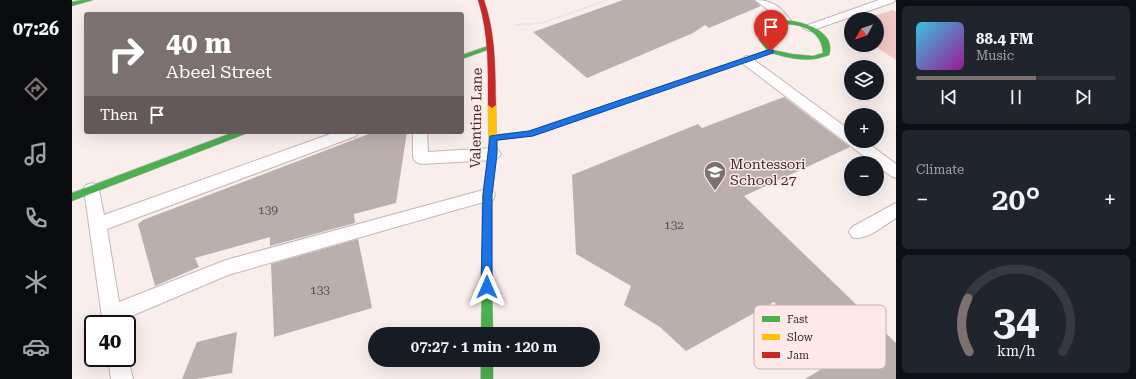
<!DOCTYPE html>
<html lang="en">
<head>
<meta charset="utf-8">
<style>
	:root { --surface:#171b24; --page:#20242c; --text:#f1f3f6; --muted:#9ea1a6; --line:#363941; --accent:#7d7070 }
	body { margin:0; font-family:"Roboto Serif",serif; background:var(--page); color:var(--text); height:100vh; display:flex; flex-direction:column; font-size:15px; white-space:nowrap }
	* { box-sizing:border-box; margin:0 }
	p { font-size:13px; color:var(--muted) }
	.icon { flex:none; width:22px; height:22px; fill:none; stroke:currentColor; stroke-width:2; stroke-linecap:round; stroke-linejoin:round }
	.map { position:relative; flex:1; overflow:hidden }
	.details { display:flex; flex-direction:column; gap:6px; padding:6px; background:#0d0f14; width:240px }
	.details>* { flex:none }
	.banner { position:absolute; left:12px; top:12px; width:380px; height:122px; border-radius:4px; box-shadow:0 4px 16px #0002; background:#7d7070; color:#fff; overflow:hidden }
	.needle { width:26px; rotate:230deg }
	.buttons { position:absolute; left:772px; top:12px; display:grid; gap:8px }
	.buttons a { display:grid; place-items:center; width:40px; height:40px; border-radius:50%; background:var(--surface); box-shadow:0 4px 16px #0002; font-size:20px }
	.speed { position:absolute; left:12px; top:315px; display:flex; gap:8px; font-size:20px; font-weight:700; text-align:center }
	.speed>* { display:grid; place-content:center; width:52px; height:52px; border-radius:50%; background:var(--surface); box-shadow:0 4px 16px #0002; line-height:1 }
	.speed .limit { border:2px solid #111; border-radius:6px; background:#fff; color:#111 }
	.pin { position:absolute; display:grid; place-items:center; width:34px; height:34px; color:#fff; margin:-41px -17px; border-radius:50% 50% 50% 0; rotate:-45deg; box-shadow:0 0 4px #0007 }
	.pin .icon { rotate:45deg }
	.me { position:absolute; width:44px; margin:-22px; rotate:0deg; stroke-linejoin:round; filter:drop-shadow(0 0 3px #0008) }
	.turn { display:flex; align-items:center; gap:14px; height:84px; padding:0 16px; font-size:18px }
	.turn .icon { width:52px; height:52px; stroke-width:2.5 }
	.turn b { display:block; font-size:28px; line-height:34px }
	.then { display:flex; align-items:center; height:38px; padding:0 16px; background:#0003; gap:8px; font-size:15px }
	.big { font-size:30px; font-weight:600; line-height:1.1 }
	.details .tile { flex:1; display:flex; flex-direction:column; justify-content:center; gap:6px; min-width:0; padding:0 14px; border-radius:6px; background:var(--page) }
	.details .dial { align-items:center; gap:0 }
	.dial svg { height:104px; overflow:visible; fill:none; stroke:var(--line); stroke-width:7; stroke-linecap:round; text-anchor:middle }
	.dial text { fill:var(--text); stroke:none }
	.song { display:flex; align-items:center; gap:12px }
	.cover { width:48px; height:48px; border-radius:6px; background:linear-gradient(135deg,hsl(190 70% 55%),hsl(300 70% 35%)) }
	.played { height:4px; border-radius:2px; background:linear-gradient(90deg,var(--accent) 60%,var(--line) 60%) }
	.keys { display:flex; justify-content:space-around; direction:ltr }
	.heat { display:flex; justify-content:space-between; align-items:center; font-size:22px; direction:ltr }
	.trip { position:absolute; left:296px; top:327px; width:232px; height:40px; border-radius:20px; background:var(--surface); box-shadow:0 4px 16px #0002; font-weight:600; line-height:40px; text-align:center }
	main { display:flex; flex:1; min-height:0 }
	.tabs { display:flex; flex-direction:column; width:72px; justify-content:space-around; align-items:center; background:#090b0e; color:var(--muted) }
	.tabs .icon { width:28px; height:28px }
	.tabs .current { color:var(--accent) }
	.tabs b { font-size:18px; color:var(--text) }
	.map>svg:first-child { display:block }
	.green { fill:#f3c7c6 }
	.building { fill:#bbafae }
	.lines { fill:none; stroke-linecap:round; stroke-linejoin:round }
	.lane-casing { stroke:#c3b8b7; stroke-width:2 }
	.fast-casing { stroke:#c3b8b7; stroke-width:1 }
	.slow-casing { stroke:#c3b8b7; stroke-width:1 }
	.jam-casing { stroke:#c3b8b7; stroke-width:1 }
	.path { stroke:#e0dbdb; stroke-width:2; stroke-dasharray:1.5 1.5; stroke-linecap:butt }
	.lane { fill:#fefcfc; fill-rule:evenodd }
	.fast { fill:#4caf50; fill-rule:evenodd }
	.slow { fill:#ffc107; fill-rule:evenodd }
	.jam { fill:#c62828; fill-rule:evenodd }
	.route { fill:#1a73e8; stroke:#114b97 }
	.labels { text-anchor:middle; dominant-baseline:central; stroke-width:3; stroke-linejoin:round; paint-order:stroke }
	.number-label { font-size:12px; fill:#5a4d4c }
	.street-label { font-size:14px; fill:#3a2c2c; stroke:#ffe9e8 }
	.poi-label { font-size:14px; fill:#3a2c2c; stroke:#ffe9e8; text-anchor:start }
	.key { fill:#ffe9e8; stroke:#c4b0b0; stroke-width:1 }
	.key-label { font-size:11px; fill:#3a2c2c }
</style>
</head>
<body>
<main>
<nav class="tabs">
<b>07:26</b>
<svg class="icon current" aria-label="directions" viewBox="0 0 24 24"><path d="M12 3l9 9-9 9-9-9zM9 14v-3h6M13 9l2 2-2 2"/></svg>
<svg class="icon" aria-label="music" viewBox="0 0 24 24"><path d="M9 18V5l10-2v13"/><circle cx="6" cy="18" r="3"/><circle cx="16" cy="16" r="3"/></svg>
<svg class="icon" aria-label="phone" viewBox="0 0 24 24"><path d="M5 4h4l2 5-3 2q2 4 5 5l2-3 5 2v4C11 20 4 13 5 4z"/></svg>
<svg class="icon" aria-label="climate" viewBox="0 0 24 24"><path d="M12 3v18M4 7l16 10M4 17L20 7"/></svg>
<svg class="icon" aria-label="car" viewBox="0 0 24 24"><path d="M5 17H2v-5l4-1 3-4h7l3 4 3 1v5h-3M9 17h6M6 11h13"/><circle cx="7" cy="17" r="2"/><circle cx="17" cy="17" r="2"/></svg>
</nav>
<div class="map">
<svg width="824" height="379" viewBox="0 0 824 379">
	<rect width="100%" height="100%" fill="#faeeed"/>
	<polygon class="green" points="821,10 824,12 824,60 801,45 805,45 805,19 793,19"/>
	<g class="building">
		<polygon points="551,0 682,0 689,6 637,28 633,25 621,33 515,78 461,32"/>
		<polygon points="712,97 778,147 672,196 824,343 824,379 733,379 758,364 702,302 614,351 588,327 552,305 559,286 504,254 500,175 626,124 630,128"/>
		<polygon points="302,132 335,132 324,203 282,214 283,223 198,246 198,237 123,258 127,267 83,286 66,224 71,220"/>
		<polygon points="286,239 300,308 202,337 199,264"/>
		<polygon points="165,332 160,373 124,379 110,379 125,342"/>
	</g>
	<g class="lines">
		<g class="lane-casing">
			<g id="lane">
				<path d="M683,0C701,0 709,7 720,22L718,24H710L699,12Z"/>
				<polygon points="807,0 823,0 822,2 741,30 737,31 731,28 733,26"/>
				<polygon points="674,56 678,57 779,131 779,141 793,141 824,164 824,178 819,176 805,166 805,163 801,163 670,63 668,60"/>
				<polygon points="264,132 286,132 284,136 35,229 47,302 154,260 415,189 421,190 423,195 421,200 415,201 156,275 50,320 51,324 31,324 12,189 14,185 20,183 26,185 32,215"/>
				<polygon points="341,132 355,132 356,152 421,148 426,150 429,154 426,158 421,160 349,164 344,162 341,158"/>
				<path d="M824,203V218C812,225 794,242 780,237L777,232L780,227Z"/>
				<polygon points="55,355 61,379 39,379 36,358 55,358"/>
			</g>
		</g>
		<g class="fast-casing">
			<g id="fast">
				<polygon points="10,0 21,0 0,6 0,2"/>
				<path d="M712,20C730,21 765,31 757,55C737,63 720,59 699,53L461,136L421,141L417,138L421,135L457,131L695,50L687,40L688,30L699,23ZM712,24C731,24 750,32 751,53L741,56L720,54L701,50L693,40L694,31Z"/>
				<polygon points="419,45 422,47 421,48 390,59 390,55"/>
				<polygon points="162,132 174,132 173,134 0,201 0,193"/>
				<polygon points="415,278 419,280 420,283 421,334 409,334 410,283 411,280"/>
				<rect x="409" y="360" width="12" height="19"/>
			</g>
		</g>
		<g class="slow-casing">
			<polygon id="slow" points="420,102 424,105 425,154 420,195 420,283 419,286 415,288 411,286 410,283 410,195 417,154 416,105"/>
		</g>
		<g class="jam-casing">
			<path id="jam" d="M406,0H412C424,34 423,69 424,105L420,108L416,105C416,69 417,34 406,0Z"/>
		</g>
		<polyline class="path" points="443,25 470,23 536,0"/>
		<use href="#lane" class="lane"/>
		<use href="#fast" class="fast"/>
		<use href="#slow" class="slow"/>
		<use href="#jam" class="jam"/>
	</g>
	<polygon class="route" points="699,49 702,51 701,53 461,136 425,140 425,154 420,195 420,287 418,290 415,291 411,290 409,287 411,195 418,136 457,131"/>
	<defs>
		<g id="school-pin" transform="scale(1.15)"><path d="M0 17L-7.5 6A9.5 9.5 0 1 1 7.5 6Z" fill="#7d7070" stroke="#ffe9e8"/><path d="M0-5L7-2L0 1L-7-2ZM-4 1L0 2.5L4 1V4Q0 6-4 4Z" fill="#fff"/></g>
	</defs>
	<g fill-rule="evenodd">
		<use href="#school-pin" x="643" y="172"/>
	</g>
	<g class="labels">
		<g class="number-label">
			<text x="196" y="210">139</text>
			<text x="602" y="225">132</text>
			<text x="248" y="290">133</text>
		</g>
		<g class="street-label">
			<text transform="translate(404 118) rotate(-89)">Valentine Lane</text>
		</g>
		<g class="poi-label">
			<text x="658" y="164">Montessori<tspan x="658" dy="16">School 27</tspan></text>
		</g>
	</g>
	<rect x="682" y="305" width="132" height="64" rx="6" class="key"/>
	<rect x="690" y="316" width="18" height="6" fill="#4caf50"/>
	<rect x="690" y="334" width="18" height="6" fill="#ffc107"/>
	<rect x="690" y="352" width="18" height="6" fill="#c62828"/>
	<g class="key-label">
		<text x="715" y="323">Fast</text>
		<text x="715" y="341">Slow</text>
		<text x="715" y="359">Jam</text>
	</g>
</svg>
<div class="buttons">
<a><svg class="needle" viewBox="-14 -14 28 28"><path d="M0-13l5 13h-10z" fill="#e53935"/><path d="M0 13l5-13h-10z" fill="#9ea1a6"/></svg></a>
<a><svg class="icon" aria-label="layers" viewBox="0 0 24 24"><path d="M12 4l9 5-9 5-9-5zM3 14l9 5 9-5"/></svg></a>
<a>+</a>
<a>−</a>
</div>
<div class="speed"><div class="limit">40</div></div>
<div class="pin" style="left:699px;top:51px;background:#d93025"><svg class="icon" aria-label="arrive" viewBox="0 0 24 24"><path d="M6 21V4h12l-3 4 3 4H6"/></svg></div>
<svg class="me" style="left:415px;top:287px" viewBox="-20 -20 40 40"><path d="M0-17L14 15 0 8-14 15z" fill="#1a73e8" stroke="#fff" stroke-width="4"/></svg>
<div class="trip">07:27 · 1 min · 120 m</div>
<div class="banner">
<div class="turn"><svg class="icon" aria-label="right" viewBox="0 0 24 24"><path d="M7 20v-9h11M14 6l5 5-5 5"/></svg><div><b>40 m</b>Abeel Street</div></div>
<div class="then">Then<svg class="icon" aria-label="arrive" viewBox="0 0 24 24"><path d="M6 21V4h12l-3 4 3 4H6"/></svg></div>
</div>
</div>
<section class="details">
<div class="tile">
<div class="song"><i class="cover"></i><div><b>88.4 FM</b><p>Music</p></div></div>
<div class="played"></div>
<div class="keys"><svg class="icon" aria-label="previous" viewBox="0 0 24 24"><path d="M18 5L8 12l10 7zM5 5v14"/></svg><svg class="icon" aria-label="pause" viewBox="0 0 24 24"><path d="M8 5v14M16 5v14"/></svg><svg class="icon" aria-label="next" viewBox="0 0 24 24"><path d="M6 5l10 7-10 7zM19 5v14"/></svg></div>
</div>
<div class="tile"><p>Climate</p>
<div class="heat"><a>−</a><b class="big">20°</b><a>+</a></div>
</div>
<div class="tile dial"><svg viewBox="0 0 100 80">
<path d="M14 69A42 42 0 1 1 86 69"/>
<path d="M14 69A42 42 0 0 1 13 28" stroke="#7d7070"/>
<text x="50" y="56" font-size="32" font-weight="700">34</text>
<text x="50" y="72" font-size="11">km/h</text>
</svg></div>
</section>
</main>
</body>
</html>
